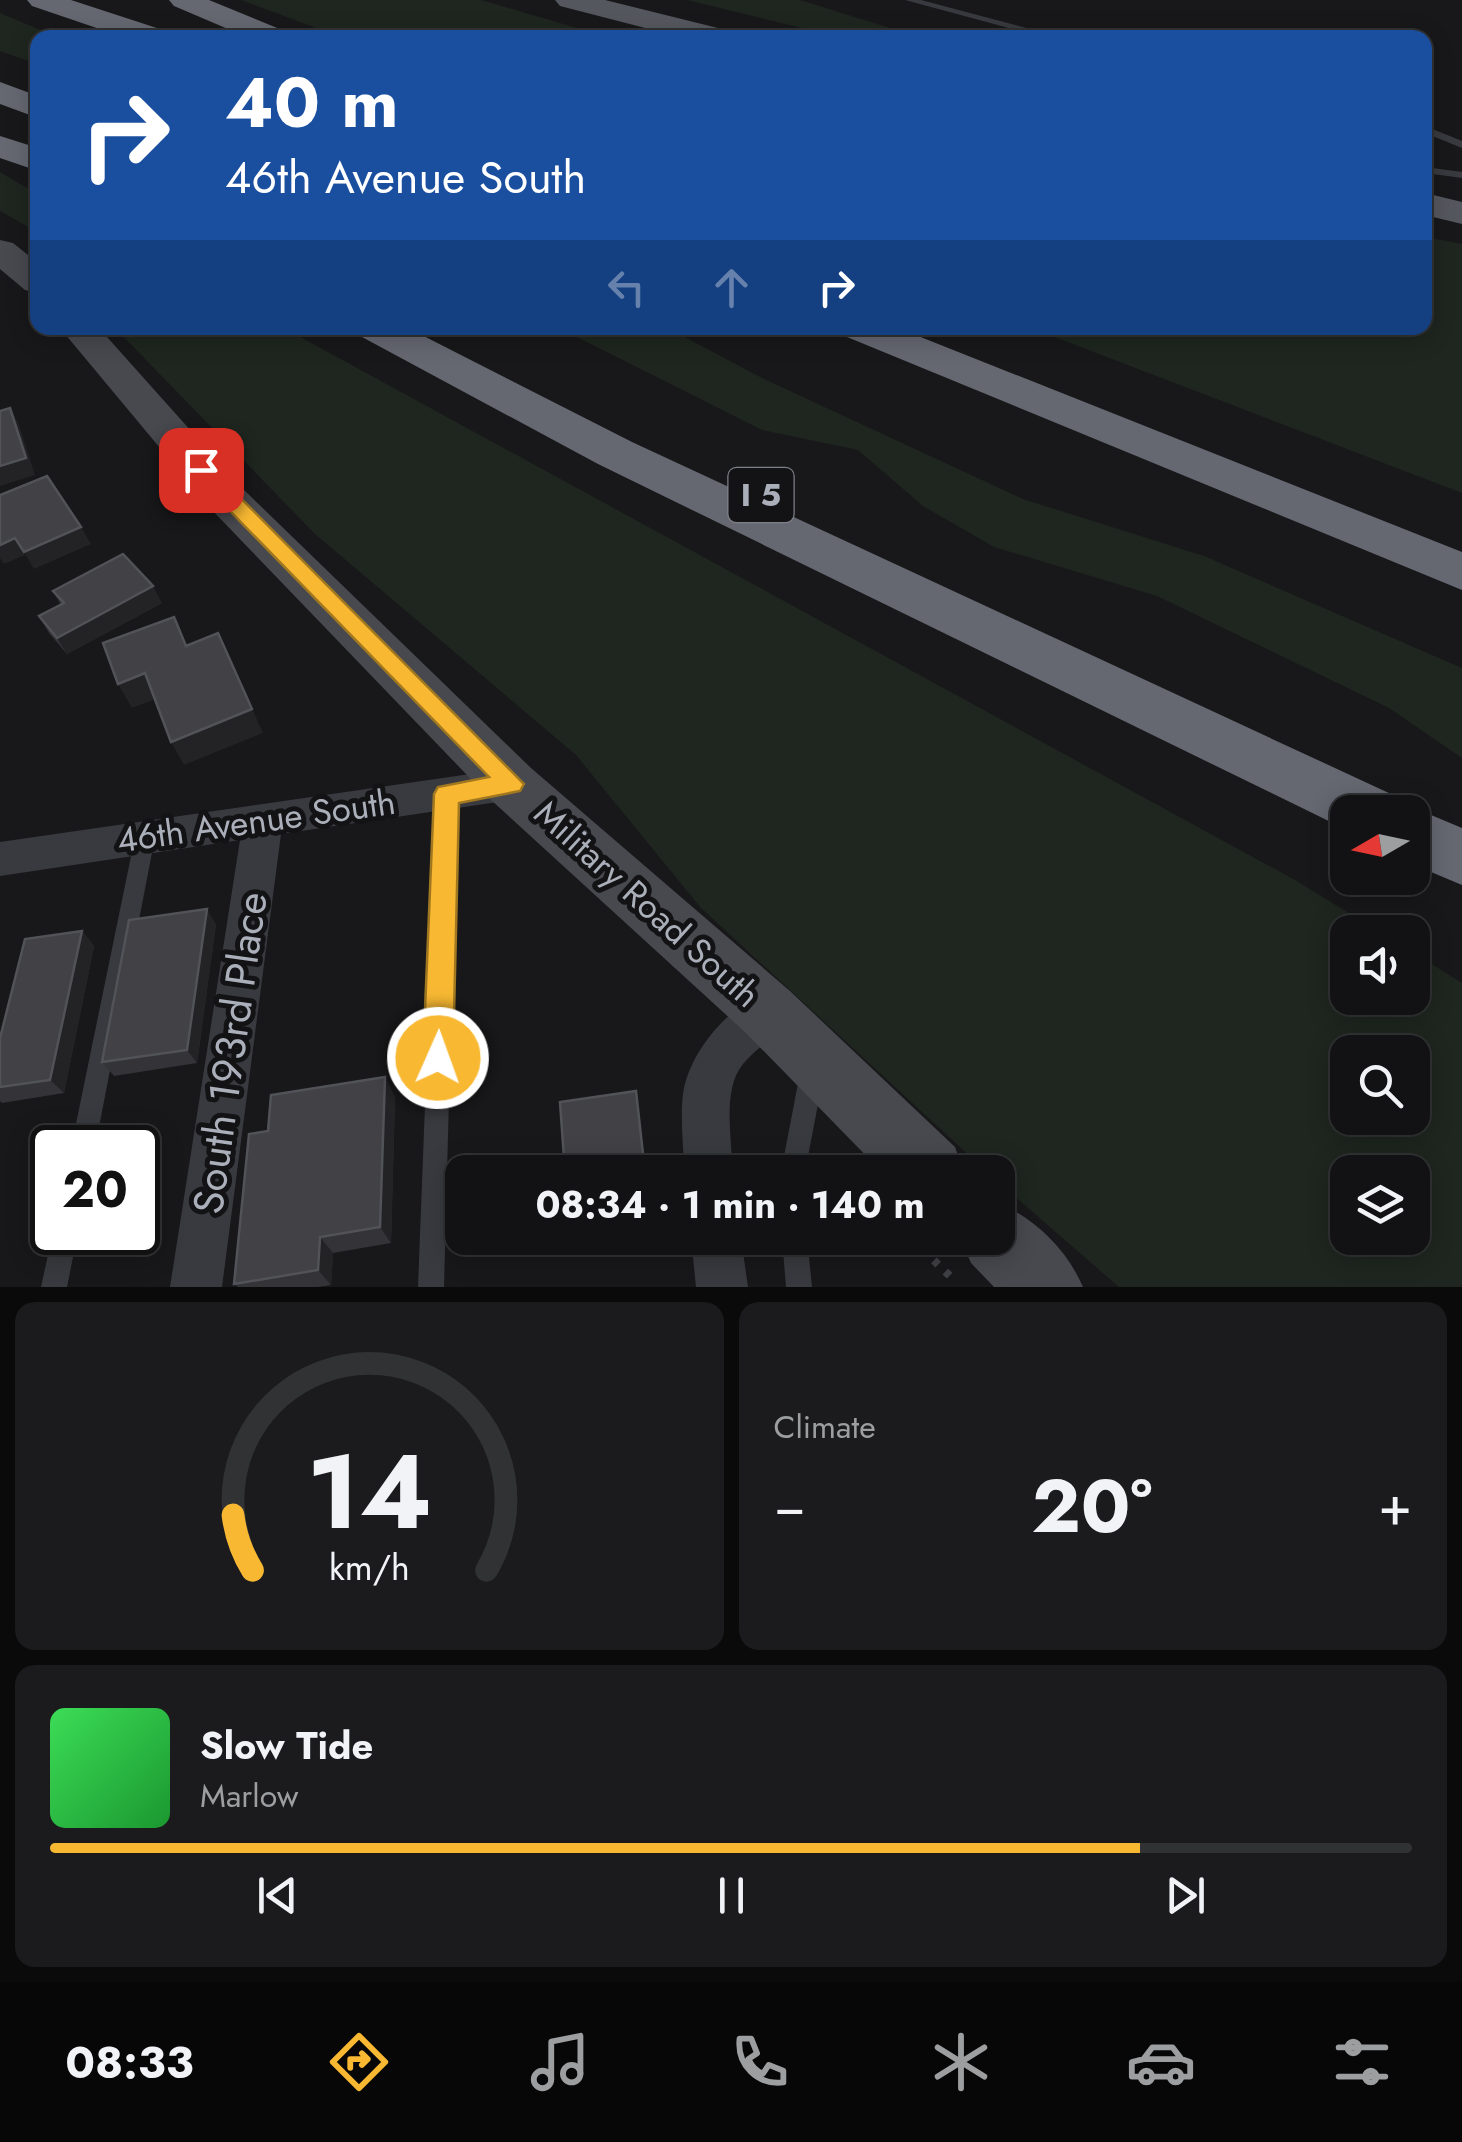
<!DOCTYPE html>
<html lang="en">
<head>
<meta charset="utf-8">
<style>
	:root { --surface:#121214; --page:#1b1b1d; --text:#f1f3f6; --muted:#9c9ea0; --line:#313234; --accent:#f8b832 }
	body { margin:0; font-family:Jost,sans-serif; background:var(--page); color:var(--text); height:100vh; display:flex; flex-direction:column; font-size:38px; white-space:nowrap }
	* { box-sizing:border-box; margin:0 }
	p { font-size:32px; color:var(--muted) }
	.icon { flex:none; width:55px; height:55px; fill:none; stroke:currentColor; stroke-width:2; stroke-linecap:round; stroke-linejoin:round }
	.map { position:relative; height:1287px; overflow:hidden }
	.details { display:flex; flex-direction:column; gap:15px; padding:15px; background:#0a0a0b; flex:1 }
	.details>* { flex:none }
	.top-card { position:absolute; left:30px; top:30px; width:1402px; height:305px; border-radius:20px; box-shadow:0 5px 25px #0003,0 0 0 2px var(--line); background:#1a4fa0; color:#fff; overflow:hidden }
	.needle { width:65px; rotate:261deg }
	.fabs { position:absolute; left:1330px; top:795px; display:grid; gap:20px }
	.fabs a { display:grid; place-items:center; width:100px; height:100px; border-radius:20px; background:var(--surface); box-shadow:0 5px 25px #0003,0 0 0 2px var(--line); font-size:50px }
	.speed { position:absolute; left:30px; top:1125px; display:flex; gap:20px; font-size:50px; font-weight:700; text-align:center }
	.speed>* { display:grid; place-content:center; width:130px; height:130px; border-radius:50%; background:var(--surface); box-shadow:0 5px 25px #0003,0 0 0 2px var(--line); line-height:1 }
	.speed .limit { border:5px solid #111; border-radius:15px; background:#fff; color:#111 }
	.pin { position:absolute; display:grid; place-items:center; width:85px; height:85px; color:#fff; margin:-42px; border-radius:20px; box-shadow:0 5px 15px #0006 }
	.me { position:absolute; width:110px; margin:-55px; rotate:2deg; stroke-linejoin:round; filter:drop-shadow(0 0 8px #0008) }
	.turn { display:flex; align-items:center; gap:35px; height:210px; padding:0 30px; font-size:45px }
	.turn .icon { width:130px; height:130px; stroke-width:2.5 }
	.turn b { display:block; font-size:70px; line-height:85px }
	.lanes { display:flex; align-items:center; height:95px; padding:0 30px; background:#0003; justify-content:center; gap:50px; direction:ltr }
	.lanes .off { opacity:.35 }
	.big { font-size:75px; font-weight:700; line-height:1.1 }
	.details .widget { flex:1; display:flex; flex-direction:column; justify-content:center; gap:15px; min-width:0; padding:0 35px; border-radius:20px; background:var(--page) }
	.details .dial { align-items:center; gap:0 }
	.dial svg { height:260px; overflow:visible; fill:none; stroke:var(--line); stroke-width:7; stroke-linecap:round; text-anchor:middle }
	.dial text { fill:var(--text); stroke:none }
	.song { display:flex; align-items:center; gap:30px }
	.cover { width:120px; height:120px; border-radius:15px; background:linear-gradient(135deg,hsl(130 70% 55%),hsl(130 70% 35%)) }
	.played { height:10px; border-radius:5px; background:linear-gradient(90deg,var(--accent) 80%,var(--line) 80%) }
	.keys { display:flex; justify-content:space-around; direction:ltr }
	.heat { display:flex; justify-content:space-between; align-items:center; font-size:55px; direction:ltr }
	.details .tiles { flex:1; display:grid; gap:15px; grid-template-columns:1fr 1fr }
	.widget:last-child { grid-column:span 2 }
	.trip { position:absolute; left:445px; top:1155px; width:570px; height:100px; border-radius:20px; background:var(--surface); box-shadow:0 5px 25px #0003,0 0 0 2px var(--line); font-weight:700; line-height:100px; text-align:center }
	.menu { display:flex; height:160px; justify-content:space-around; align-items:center; background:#070708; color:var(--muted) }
	.menu .icon { width:70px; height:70px }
	.menu .on { color:var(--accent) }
	.menu b { font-size:45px; color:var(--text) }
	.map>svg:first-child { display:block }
	.green { fill:#1e261f; fill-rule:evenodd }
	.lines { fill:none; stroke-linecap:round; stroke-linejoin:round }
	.path { stroke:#3f4146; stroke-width:8; stroke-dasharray:6 10; stroke-linecap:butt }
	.lane { fill:#393a3f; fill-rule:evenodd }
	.street { fill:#393a3f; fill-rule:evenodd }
	.secondary { fill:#47494f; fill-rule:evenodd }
	.primary { fill:#55575f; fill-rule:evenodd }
	.highway { fill:#656871; fill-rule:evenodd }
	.wall { fill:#343438 }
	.shaded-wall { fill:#232326 }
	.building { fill:#414146; stroke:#515358; stroke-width:2.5 }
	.route { fill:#f8b832; stroke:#a17820; stroke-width:2.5 }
	.labels { text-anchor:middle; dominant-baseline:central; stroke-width:10; stroke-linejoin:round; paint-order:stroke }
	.shield { fill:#131315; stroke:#7d8088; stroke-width:2.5 }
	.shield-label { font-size:32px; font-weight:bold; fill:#aaafba }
	.street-label { font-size:35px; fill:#aaafba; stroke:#131315 }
	.near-street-label { font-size:42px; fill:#aaafba; stroke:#131315 }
</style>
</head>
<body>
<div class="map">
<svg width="1462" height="1287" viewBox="0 0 1462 1287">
	<rect width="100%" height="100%" fill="#18181a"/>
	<g class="green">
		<polygon points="241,0 481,0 608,37 340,37"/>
		<polygon points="687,0 800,0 919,37 839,37"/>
		<polygon points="0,13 57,37 38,38 37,64 0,51"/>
		<polygon points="0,172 37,194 37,232 0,211"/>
		<polygon points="1425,237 1462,244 1462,493 1031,328 1425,328"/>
		<path d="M115,328H284L1295,880L1380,932H1348V998H1412L1413,952L1462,983V1287H1119L998,1182V1172H987L701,908L576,755L315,534ZM1348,1052H1412V1118H1348ZM1412,1172V1238H1348V1172Z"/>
		<polygon points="559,328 668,328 760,377 1023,499 1204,556 1462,668 1462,758 1389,708 1157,596 994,547 923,506 858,450 762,430"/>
	</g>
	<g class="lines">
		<polyline class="path" points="911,1238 953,1279"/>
		<g class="lane">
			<polygon points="905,0 921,0 1064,38 1046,38"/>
			<polygon points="1425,126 1462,141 1462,148 1425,133"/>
			<polygon points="1425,167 1462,172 1462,178 1425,173"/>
			<polygon points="447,786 454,788 457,794 444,1287 418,1287 437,794 440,788"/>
			<polygon points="145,829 152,831 155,837 95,1148 71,1148 135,837 138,831"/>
			<polygon points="812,1062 820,1065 824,1073 805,1172 781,1172 800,1073 804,1065"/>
			<polygon points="53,1232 78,1232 67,1287 41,1287"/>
			<polygon points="782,1238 807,1238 812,1287 786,1287"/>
		</g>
		<g class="street">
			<polygon points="511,768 525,773 530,784 525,795 511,800 281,834 222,1287 170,1287 240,840 0,876 0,842"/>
			<path d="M768,991L784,997L790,1012C780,1035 759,1045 743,1064C721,1091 733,1140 732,1172H684C684,1145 678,1106 686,1080C698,1042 732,1005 768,991Z"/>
			<polygon points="691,1238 741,1238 748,1287 696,1287"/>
		</g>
		<g class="secondary">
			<polygon points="0,240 13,243 38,263 38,293 25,290 0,269"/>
			<polygon points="60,328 99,328 242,488 531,768 790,991 955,1147 964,1172 882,1172 746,1033 491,800 210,508"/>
			<path d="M998,1203C1035,1218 1067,1250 1083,1287H994L971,1263L960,1238H998Z"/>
		</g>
		<g class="primary">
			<polygon points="555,0 605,0 734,32 738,38 684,38 560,6"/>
			<polygon points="1425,193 1462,202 1462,224 1425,215"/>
		</g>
		<g class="highway">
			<polygon points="27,0 71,0 169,32 173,38 126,38 32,6"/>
			<polygon points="169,0 209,0 287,32 291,38 249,38 174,6"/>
			<polygon points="0,82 38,96 38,118 0,104"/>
			<polygon points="0,136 38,148 38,171 0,158"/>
			<polygon points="356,328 408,328 632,442 1391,794 1400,812 1412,807 1462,828 1462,885 1412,864 1412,812 1348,812 1347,830 598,464 362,337"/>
			<polygon points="841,328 898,328 1462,552 1462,590 847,337"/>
		</g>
	</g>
	<g class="wall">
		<polygon points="53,591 162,603 67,654 49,633 39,616 61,605"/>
		<polygon points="216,924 197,1063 114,1076 102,1062"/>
		<polygon points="82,931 94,946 64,1093 2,1103 0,1101 0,1038"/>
		<polygon points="395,1097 391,1243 333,1253 331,1285 318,1287 238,1287 234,1284"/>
		<polygon points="569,1238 641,1238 573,1249"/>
	</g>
	<g class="shaded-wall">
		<polygon points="10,408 19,425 35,475 0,486 0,466"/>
		<polygon points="81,527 91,544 34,569 24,552"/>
		<polygon points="15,538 25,555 4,564 0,558 0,545"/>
		<polygon points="153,586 162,603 67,654 57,638"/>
		<polygon points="218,633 263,733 184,765 171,742"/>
		<polygon points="145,673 158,698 132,708 118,684"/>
		<polygon points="207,909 216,924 197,1063 187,1050"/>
		<polygon points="82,931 94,946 64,1093 50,1080"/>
		<polygon points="385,1077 395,1097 391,1243 380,1227"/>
		<polygon points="320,1237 333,1253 331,1285 318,1270"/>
	</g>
	<g class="building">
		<polygon points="10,408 26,458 0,466 0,411"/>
		<polygon points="47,476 81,527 24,552 15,538 0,545 0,495"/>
		<polygon points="123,554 153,586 57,638 39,616 64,603 53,591"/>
		<polygon points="174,617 186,646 218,633 252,709 171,742 145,673 118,684 103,643"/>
		<polygon points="207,909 187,1050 102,1062 129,920"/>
		<polygon points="82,931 50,1080 0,1087 0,1038 25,939"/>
		<polygon points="385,1077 380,1227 320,1237 318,1270 234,1284 249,1134 268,1131 271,1095"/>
		<polygon points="636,1091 645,1172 565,1172 560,1102"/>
	</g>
	<polygon class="route" points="201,463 208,465 524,784 520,791 459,803 453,1058 449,1069 438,1073 428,1069 423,1058 434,794 438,787 489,777 194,474 191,470"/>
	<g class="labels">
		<rect class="shield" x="728.5" y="468" width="65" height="54" rx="8"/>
		<g class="shield-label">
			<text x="761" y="495">I 5</text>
		</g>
		<g class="street-label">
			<text transform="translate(256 821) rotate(-8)">46th Avenue South</text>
			<text transform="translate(647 904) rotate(42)">Military Road South</text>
		</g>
		<g class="near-street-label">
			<text transform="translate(230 1053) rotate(-82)">South 193rd Place</text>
		</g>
	</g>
</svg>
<div class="fabs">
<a><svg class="needle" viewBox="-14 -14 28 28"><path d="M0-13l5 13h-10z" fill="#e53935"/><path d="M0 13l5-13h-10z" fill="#9c9ea0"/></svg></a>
<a><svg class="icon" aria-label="sound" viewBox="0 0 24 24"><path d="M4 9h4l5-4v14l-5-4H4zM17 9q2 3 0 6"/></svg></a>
<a><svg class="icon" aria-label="search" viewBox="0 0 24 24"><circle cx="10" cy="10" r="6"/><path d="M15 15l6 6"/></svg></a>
<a><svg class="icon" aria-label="layers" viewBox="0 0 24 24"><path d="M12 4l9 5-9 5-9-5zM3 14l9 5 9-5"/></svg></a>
</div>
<div class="speed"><div class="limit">20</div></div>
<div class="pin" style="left:201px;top:470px;background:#d93025"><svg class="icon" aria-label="arrive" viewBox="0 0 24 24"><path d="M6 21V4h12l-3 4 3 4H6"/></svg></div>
<svg class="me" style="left:438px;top:1058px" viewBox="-20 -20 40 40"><circle r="17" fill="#f8b832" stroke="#fff" stroke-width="3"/><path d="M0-11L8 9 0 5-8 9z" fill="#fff"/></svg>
<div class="trip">08:34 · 1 min · 140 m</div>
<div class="top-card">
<div class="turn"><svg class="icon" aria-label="right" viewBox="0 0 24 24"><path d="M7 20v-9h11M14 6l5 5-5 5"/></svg><div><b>40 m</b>46th Avenue South</div></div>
<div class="lanes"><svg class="icon off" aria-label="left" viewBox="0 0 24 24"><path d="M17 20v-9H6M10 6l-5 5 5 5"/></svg><svg class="icon off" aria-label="ahead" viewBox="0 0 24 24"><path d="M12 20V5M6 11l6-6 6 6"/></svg><svg class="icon" aria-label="right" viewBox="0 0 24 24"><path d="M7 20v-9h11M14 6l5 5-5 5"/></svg></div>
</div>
</div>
<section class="details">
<div class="tiles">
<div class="widget dial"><svg viewBox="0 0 100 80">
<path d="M14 69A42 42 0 1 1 86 69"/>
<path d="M14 69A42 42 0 0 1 8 52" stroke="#f8b832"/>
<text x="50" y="56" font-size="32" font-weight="700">14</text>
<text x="50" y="72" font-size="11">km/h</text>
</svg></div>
<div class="widget"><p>Climate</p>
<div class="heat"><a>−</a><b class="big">20°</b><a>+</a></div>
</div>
<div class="widget">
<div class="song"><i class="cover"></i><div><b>Slow Tide</b><p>Marlow</p></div></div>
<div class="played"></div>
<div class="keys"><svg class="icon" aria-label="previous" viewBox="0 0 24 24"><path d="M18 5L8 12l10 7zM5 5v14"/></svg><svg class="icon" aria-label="pause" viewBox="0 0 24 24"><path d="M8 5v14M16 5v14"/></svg><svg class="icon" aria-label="next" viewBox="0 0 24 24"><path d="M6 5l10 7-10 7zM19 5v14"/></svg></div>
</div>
</div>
</section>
<nav class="menu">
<b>08:33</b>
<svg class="icon on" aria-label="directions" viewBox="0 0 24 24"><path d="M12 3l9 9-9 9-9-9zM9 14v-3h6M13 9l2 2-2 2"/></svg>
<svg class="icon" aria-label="music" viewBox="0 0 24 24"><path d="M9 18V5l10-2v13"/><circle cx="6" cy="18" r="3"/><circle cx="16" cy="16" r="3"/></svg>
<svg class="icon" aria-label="phone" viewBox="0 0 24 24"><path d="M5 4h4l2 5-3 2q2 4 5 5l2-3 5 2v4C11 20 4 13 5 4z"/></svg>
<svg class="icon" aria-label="climate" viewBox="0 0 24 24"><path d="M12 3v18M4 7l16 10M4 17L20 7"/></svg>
<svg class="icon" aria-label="car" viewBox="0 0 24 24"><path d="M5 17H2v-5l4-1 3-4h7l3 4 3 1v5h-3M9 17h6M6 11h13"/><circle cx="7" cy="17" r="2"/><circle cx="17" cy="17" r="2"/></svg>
<svg class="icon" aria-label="filters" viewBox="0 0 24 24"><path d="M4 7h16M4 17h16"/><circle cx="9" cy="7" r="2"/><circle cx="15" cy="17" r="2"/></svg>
</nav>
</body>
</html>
